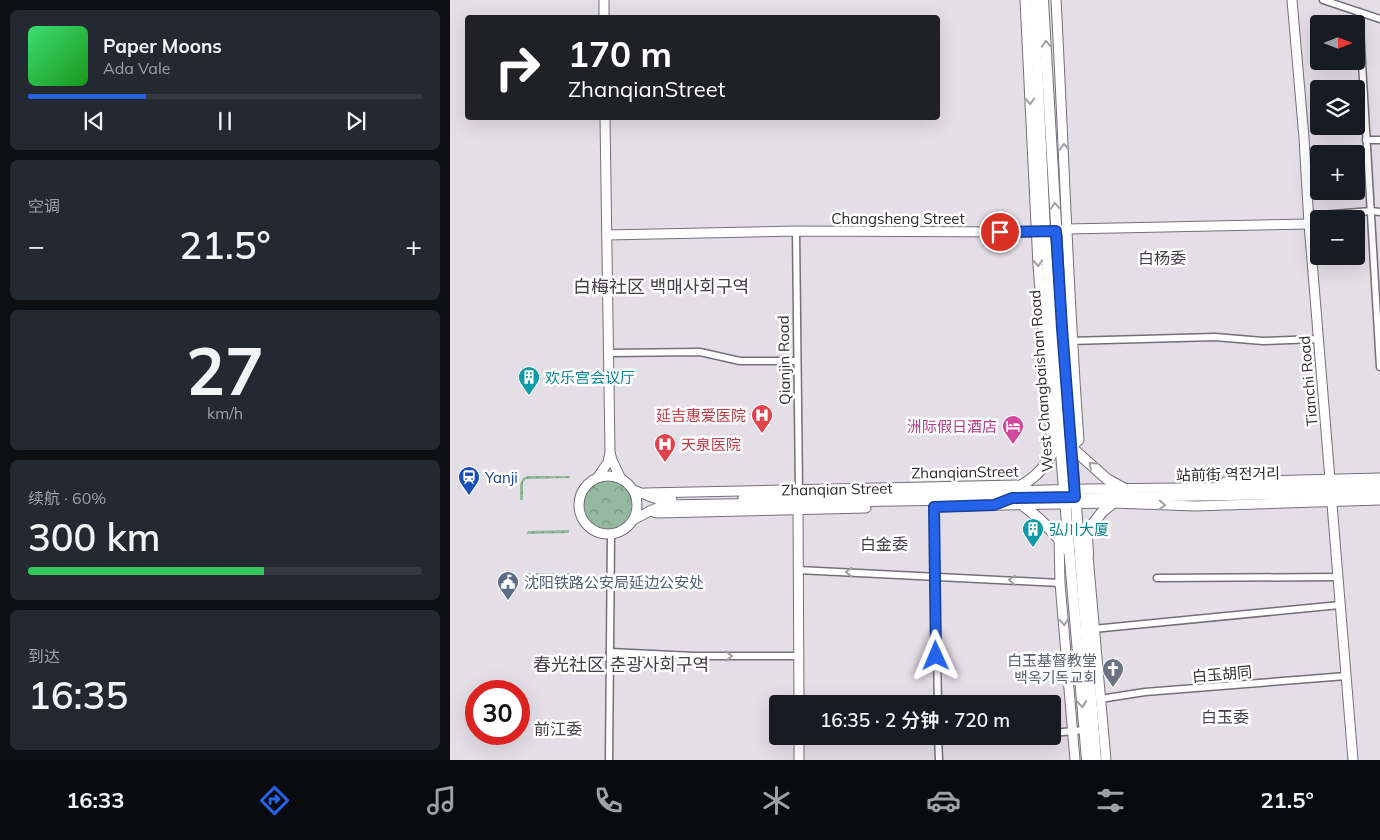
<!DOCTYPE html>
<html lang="zh">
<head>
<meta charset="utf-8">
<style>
	:root { --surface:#171b24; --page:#242831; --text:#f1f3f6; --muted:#9ea1a6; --line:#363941; --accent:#2563eb }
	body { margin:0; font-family:Mulish,"Noto Sans SC","Noto Sans KR",sans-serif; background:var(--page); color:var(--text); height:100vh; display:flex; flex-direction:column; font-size:19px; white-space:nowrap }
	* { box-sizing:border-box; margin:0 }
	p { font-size:16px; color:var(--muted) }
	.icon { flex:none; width:28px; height:28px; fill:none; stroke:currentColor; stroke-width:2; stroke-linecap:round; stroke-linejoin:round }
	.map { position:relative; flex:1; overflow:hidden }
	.panel { display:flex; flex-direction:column; gap:10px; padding:10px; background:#0d0f14; width:450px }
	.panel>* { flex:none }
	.guide { position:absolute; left:15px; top:15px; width:475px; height:105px; border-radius:5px; box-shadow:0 5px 20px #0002; background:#202124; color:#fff; overflow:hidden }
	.needle { width:32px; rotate:90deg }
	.controls { position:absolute; left:860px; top:15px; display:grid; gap:10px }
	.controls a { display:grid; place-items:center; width:55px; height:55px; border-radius:5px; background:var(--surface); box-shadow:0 5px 20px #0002; font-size:25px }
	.speed { position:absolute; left:15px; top:680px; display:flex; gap:10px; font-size:25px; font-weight:700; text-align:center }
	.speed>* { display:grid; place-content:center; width:65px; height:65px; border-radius:50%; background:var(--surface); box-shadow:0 5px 20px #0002; line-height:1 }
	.speed .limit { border:8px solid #d22; background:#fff; color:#111 }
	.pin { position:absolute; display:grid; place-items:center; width:42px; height:42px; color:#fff; margin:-21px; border:2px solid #fff; border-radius:50%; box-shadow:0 1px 5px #0007 }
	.me { position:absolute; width:55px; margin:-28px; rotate:359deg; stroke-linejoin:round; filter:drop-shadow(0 0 4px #0008) }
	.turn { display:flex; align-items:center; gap:18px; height:105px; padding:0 20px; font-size:22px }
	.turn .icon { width:65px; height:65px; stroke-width:2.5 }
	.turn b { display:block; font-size:35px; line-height:42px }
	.big { font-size:38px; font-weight:600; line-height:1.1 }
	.panel .card { flex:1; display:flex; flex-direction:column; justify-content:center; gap:8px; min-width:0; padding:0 18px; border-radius:8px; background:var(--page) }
	.panel .dial { align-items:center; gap:0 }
	.dial b { font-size:65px; line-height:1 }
	.song { display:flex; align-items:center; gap:15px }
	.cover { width:60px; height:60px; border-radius:8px; background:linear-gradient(135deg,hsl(140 70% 55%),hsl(120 70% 35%)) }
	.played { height:5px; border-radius:2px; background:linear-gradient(90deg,var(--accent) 30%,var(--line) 30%) }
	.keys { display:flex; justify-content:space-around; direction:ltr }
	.heat { display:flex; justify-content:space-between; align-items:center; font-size:28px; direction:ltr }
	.charge { height:8px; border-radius:4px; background:linear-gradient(90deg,#34c759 60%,var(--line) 0) }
	.trip { position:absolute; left:319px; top:695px; width:292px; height:50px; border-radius:5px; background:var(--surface); box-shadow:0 5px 20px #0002; font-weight:600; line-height:50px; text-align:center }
	.menu { display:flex; height:80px; justify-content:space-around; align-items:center; background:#090b0e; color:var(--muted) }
	.menu .icon { width:35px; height:35px }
	.menu .current { color:var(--accent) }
	.menu b { font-size:22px; color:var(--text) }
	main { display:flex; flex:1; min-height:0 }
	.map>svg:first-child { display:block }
	.grass { fill:url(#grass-dots) }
	.forest { fill:url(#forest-crowns) }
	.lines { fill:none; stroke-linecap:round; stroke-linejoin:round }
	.street-casing { stroke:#757078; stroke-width:9 }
	.secondary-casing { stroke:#757078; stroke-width:11 }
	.primary-casing { stroke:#757078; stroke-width:12 }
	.street { stroke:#fff; stroke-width:6 }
	.secondary { stroke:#fff; stroke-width:9 }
	.primary { stroke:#fff; stroke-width:10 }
	.oneway { stroke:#a1a0a1 }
	.route-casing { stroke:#184099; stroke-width:12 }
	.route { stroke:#2563eb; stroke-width:9 }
	.labels { text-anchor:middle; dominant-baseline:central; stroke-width:5; stroke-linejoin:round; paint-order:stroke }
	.street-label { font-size:15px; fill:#2e2c2f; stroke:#fff }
	.culture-label { font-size:15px; fill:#0d838f; stroke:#fff; text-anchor:start }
	.health-label { font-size:15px; fill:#be3a42; stroke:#fff; text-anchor:end }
	.hotel-label { font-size:15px; fill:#b23c85; stroke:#fff; text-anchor:end }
	.transit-label { font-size:15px; fill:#164399; stroke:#fff; text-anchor:start }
	.service-label { font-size:15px; fill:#4e5e75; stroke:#fff; text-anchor:start }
	.worship-label { font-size:15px; fill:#5b616d; stroke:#fff; text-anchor:end }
	.neighbourhood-label { font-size:16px; fill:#444046; stroke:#fff }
	.quarter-label { font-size:18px; fill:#444046; stroke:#fff }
</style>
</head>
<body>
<main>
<section class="panel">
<div class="card">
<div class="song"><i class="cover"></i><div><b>Paper Moons</b><p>Ada Vale</p></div></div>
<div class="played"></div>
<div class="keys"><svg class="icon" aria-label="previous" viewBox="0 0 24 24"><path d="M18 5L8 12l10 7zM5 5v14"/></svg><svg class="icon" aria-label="pause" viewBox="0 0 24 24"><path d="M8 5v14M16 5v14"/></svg><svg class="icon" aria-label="next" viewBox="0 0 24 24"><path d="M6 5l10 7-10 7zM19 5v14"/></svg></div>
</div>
<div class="card"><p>空调</p>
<div class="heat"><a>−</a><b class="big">21.5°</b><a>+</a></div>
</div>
<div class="card dial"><b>27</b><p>km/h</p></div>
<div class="card"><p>续航 · 60%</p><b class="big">300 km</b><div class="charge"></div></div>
<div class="card"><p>到达</p><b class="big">16:35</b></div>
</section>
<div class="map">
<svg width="930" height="760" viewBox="0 0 930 760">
	<defs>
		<pattern id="grass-dots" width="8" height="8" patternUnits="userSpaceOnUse" patternTransform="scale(1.25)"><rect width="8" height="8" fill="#93ba9e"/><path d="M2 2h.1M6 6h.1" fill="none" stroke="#789781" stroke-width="1.8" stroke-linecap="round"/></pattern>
		<pattern id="forest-crowns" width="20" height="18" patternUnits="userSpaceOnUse" patternTransform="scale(1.25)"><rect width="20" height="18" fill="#93ba9e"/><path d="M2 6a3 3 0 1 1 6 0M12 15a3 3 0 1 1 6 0" fill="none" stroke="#789781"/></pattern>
	</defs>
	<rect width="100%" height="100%" fill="#e4dee7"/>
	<g class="grass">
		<polygon points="78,476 120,476 120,478 76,479 73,482 73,500 70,500 70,484 73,478"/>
		<polygon points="119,530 119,533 76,534 78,531"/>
		<polygon points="77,573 120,573 120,575 78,576 76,576"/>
	</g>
	<circle class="forest" cx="158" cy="505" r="24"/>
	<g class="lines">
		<g class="street-casing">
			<g id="street">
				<polyline points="873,0 930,19"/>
				<polyline points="909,12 930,367"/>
				<polyline points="916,140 930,140"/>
				<polyline points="859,216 921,211 930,212"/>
				<polyline points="346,231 349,492"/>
				<polyline points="619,341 765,337 813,341 868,339"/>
				<polyline points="159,353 250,352 290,361 347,361"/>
				<polyline points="484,501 488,704"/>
				<polyline points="348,570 610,583"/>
				<polyline points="707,578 888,577"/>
				<polyline points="643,629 890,605"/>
				<polyline points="160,652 244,656 348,656"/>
				<polyline points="650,699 695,692 896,676"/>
				<polyline points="602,733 635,730"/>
				<polyline points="488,736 489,760"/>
				<polyline points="488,737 514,736"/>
				<polyline points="159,760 161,534"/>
			</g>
		</g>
		<g class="secondary-casing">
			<g id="secondary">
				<polyline points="154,0 154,18"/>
				<polyline points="575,0 588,265 601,436 610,441"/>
				<path d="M606,0C614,147 618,294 629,440L621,447"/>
				<polyline points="842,0 854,138 859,224 903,760"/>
				<polyline points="155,118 160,452 162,460 171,479"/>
				<polyline points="157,235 346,231 595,232 618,229 859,224"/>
				<circle cx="158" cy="505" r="29"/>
				<polyline points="148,477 158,462 160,453"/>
				<polyline points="775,482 930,478"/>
				<polyline points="183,490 207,499 222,500"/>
				<polyline points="195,493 572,485"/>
				<polyline points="293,498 637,489 930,486"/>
				<polyline points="348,505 349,704"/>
				<polyline points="504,506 663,503 745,506 930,500"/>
				<polyline points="200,511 207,513 416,508"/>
				<polyline points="183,520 200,511 214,505 930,493"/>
				<polyline points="617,530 609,538 610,583 625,760"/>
				<polyline points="638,556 656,760"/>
				<polyline points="349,736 349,760"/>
			</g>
		</g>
		<g class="primary-casing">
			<g id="primary">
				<polyline points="584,0 595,232 610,441 637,760"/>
				<polyline points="593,0 612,328 646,760"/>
				<polyline points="621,447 657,479 675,489"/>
				<path d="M559,492C574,485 588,476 597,462C602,455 605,447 610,441"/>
				<path d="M562,498C585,512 602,530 619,551"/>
				<polyline points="633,568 638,554 637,535 641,526 653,511 672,496"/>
			</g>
		</g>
		<use href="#street" class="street"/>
		<use href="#secondary" class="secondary"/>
		<use href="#primary" class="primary"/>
	</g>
	<defs><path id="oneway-chevron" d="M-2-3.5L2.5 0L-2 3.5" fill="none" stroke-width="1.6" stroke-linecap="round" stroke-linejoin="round" transform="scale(1.25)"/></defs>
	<g class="oneway">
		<use href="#oneway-chevron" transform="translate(596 44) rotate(-93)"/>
		<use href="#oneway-chevron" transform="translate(580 101) rotate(87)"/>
		<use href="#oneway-chevron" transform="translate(614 147) rotate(-93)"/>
		<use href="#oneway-chevron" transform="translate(605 206) rotate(-93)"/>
		<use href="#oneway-chevron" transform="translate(588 263) rotate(87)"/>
		<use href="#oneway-chevron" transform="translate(642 465) rotate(-138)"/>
		<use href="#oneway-chevron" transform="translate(712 505) rotate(2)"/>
		<use href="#oneway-chevron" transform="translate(399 572) rotate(-178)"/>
		<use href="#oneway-chevron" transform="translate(562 580) rotate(-177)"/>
		<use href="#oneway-chevron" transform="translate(614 622) rotate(85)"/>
		<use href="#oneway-chevron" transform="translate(279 656)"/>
		<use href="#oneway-chevron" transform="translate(632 704) rotate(85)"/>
	</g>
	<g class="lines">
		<g class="route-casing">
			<polyline id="route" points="486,656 484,507 544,505 562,498 625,497 612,328 606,231 550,232"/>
		</g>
		<use href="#route" class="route"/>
	</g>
	<defs>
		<g id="building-pin" transform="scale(1.125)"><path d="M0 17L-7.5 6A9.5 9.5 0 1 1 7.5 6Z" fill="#0f9aa8" stroke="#fff"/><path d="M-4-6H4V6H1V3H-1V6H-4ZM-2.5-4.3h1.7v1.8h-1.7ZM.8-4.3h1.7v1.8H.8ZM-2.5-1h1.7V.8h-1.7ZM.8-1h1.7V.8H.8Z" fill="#fff"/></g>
		<g id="hospital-pin" transform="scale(1.125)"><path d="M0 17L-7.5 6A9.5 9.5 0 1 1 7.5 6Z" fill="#e0444e" stroke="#fff"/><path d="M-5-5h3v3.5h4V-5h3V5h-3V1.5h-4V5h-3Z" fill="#fff"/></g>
		<g id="hotel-pin" transform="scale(1.125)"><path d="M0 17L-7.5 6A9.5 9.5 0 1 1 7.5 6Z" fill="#d1479c" stroke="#fff"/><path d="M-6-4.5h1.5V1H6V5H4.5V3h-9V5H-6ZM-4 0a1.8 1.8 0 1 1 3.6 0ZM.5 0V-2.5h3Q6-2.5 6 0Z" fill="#fff"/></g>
		<g id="station-pin" transform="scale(1.125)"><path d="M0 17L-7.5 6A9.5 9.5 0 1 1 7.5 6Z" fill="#1a4fb4" stroke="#fff"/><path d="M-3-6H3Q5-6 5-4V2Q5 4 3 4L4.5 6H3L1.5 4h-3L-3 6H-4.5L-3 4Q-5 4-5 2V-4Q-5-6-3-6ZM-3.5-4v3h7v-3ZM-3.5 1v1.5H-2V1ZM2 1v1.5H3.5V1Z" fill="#fff"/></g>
		<g id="civic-pin" transform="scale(1.125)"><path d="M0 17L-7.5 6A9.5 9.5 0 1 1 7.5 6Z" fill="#5c6f8a" stroke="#fff"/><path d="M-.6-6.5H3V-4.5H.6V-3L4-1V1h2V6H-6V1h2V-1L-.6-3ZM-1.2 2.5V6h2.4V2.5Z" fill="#fff"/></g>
		<g id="church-pin" transform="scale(1.125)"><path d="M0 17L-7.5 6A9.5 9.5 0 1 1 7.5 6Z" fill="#6b7280" stroke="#fff"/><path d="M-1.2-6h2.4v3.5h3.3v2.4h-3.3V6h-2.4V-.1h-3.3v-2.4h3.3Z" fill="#fff"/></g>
	</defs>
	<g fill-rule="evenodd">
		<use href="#building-pin" x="79" y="377"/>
		<use href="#hospital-pin" x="312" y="415"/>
		<use href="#hotel-pin" x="563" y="426"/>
		<use href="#hospital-pin" x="215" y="444"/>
		<use href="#station-pin" x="19" y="477"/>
		<use href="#building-pin" x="583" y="529"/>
		<use href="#civic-pin" x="58" y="582"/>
		<use href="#church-pin" x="663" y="669"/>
	</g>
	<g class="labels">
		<g class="street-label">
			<text x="448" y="218">Changsheng Street</text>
			<text transform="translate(334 360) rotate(-91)">Qianjin Road</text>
			<text transform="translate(591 381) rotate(-94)">West Changbaishan Road</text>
			<text transform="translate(858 381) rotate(-95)">Tianchi Road</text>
			<text transform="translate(515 472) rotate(-1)">ZhanqianStreet</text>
			<text transform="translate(778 474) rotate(-1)">站前街 역전거리</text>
			<text transform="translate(387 489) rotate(-1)">Zhanqian Street</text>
			<text transform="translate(772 674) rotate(-5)">白玉胡同</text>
		</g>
		<g class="culture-label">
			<text x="95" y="377">欢乐宫会议厅</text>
			<text x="599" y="529">弘川大厦</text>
		</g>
		<g class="health-label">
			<text x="296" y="415">延吉惠爱医院</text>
			<text x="231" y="444" text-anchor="start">天泉医院</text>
		</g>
		<g class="hotel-label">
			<text x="547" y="426">洲际假日酒店</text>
		</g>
		<g class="transit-label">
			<text x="35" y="477">Yanji</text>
		</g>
		<g class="service-label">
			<text x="74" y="582">沈阳铁路公安局延边公安处</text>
		</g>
		<g class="worship-label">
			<text x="647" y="660">白玉基督教堂<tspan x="647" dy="17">백옥기독교회</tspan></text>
		</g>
		<g class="neighbourhood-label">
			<text x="712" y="258">白杨委</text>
			<text x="434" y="544">白金委</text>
			<text x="775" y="717">白玉委</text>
			<text x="108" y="729">前江委</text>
		</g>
		<g class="quarter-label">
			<text x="211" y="286">白梅社区 백매사회구역</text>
			<text x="171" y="664">春光社区 춘광사회구역</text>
		</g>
	</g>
</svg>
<div class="controls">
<a><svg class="needle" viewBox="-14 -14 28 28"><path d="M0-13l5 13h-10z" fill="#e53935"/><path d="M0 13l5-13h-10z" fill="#9ea1a6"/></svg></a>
<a><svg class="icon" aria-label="layers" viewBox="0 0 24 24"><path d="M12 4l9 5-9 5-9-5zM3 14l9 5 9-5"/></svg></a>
<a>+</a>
<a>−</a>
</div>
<div class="speed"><div class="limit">30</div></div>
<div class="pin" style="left:550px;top:232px;background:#d93025"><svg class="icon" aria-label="arrive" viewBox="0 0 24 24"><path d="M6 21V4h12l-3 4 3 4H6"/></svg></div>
<svg class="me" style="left:486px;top:656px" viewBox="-20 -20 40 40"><path d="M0-17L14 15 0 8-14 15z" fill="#2563eb" stroke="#fff" stroke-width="4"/></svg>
<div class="trip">16:35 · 2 分钟 · 720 m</div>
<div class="guide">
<div class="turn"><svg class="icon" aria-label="right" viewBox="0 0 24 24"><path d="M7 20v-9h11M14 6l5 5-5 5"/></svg><div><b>170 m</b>ZhanqianStreet</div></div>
</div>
</div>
</main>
<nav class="menu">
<b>16:33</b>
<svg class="icon current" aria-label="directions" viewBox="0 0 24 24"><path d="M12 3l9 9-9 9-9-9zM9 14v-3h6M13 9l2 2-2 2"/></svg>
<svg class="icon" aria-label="music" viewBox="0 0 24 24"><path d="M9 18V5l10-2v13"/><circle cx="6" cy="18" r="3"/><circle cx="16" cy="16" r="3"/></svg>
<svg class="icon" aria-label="phone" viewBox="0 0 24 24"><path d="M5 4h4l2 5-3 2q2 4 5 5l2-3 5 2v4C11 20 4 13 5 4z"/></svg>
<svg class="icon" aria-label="climate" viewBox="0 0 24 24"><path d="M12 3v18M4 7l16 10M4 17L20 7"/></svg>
<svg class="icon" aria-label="car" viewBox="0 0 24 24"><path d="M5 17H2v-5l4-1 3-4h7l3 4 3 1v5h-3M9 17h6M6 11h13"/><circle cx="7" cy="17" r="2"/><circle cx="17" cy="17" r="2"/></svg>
<svg class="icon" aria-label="filters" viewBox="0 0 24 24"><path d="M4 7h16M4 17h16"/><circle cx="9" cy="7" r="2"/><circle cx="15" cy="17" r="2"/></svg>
<b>21.5°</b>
</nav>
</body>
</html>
